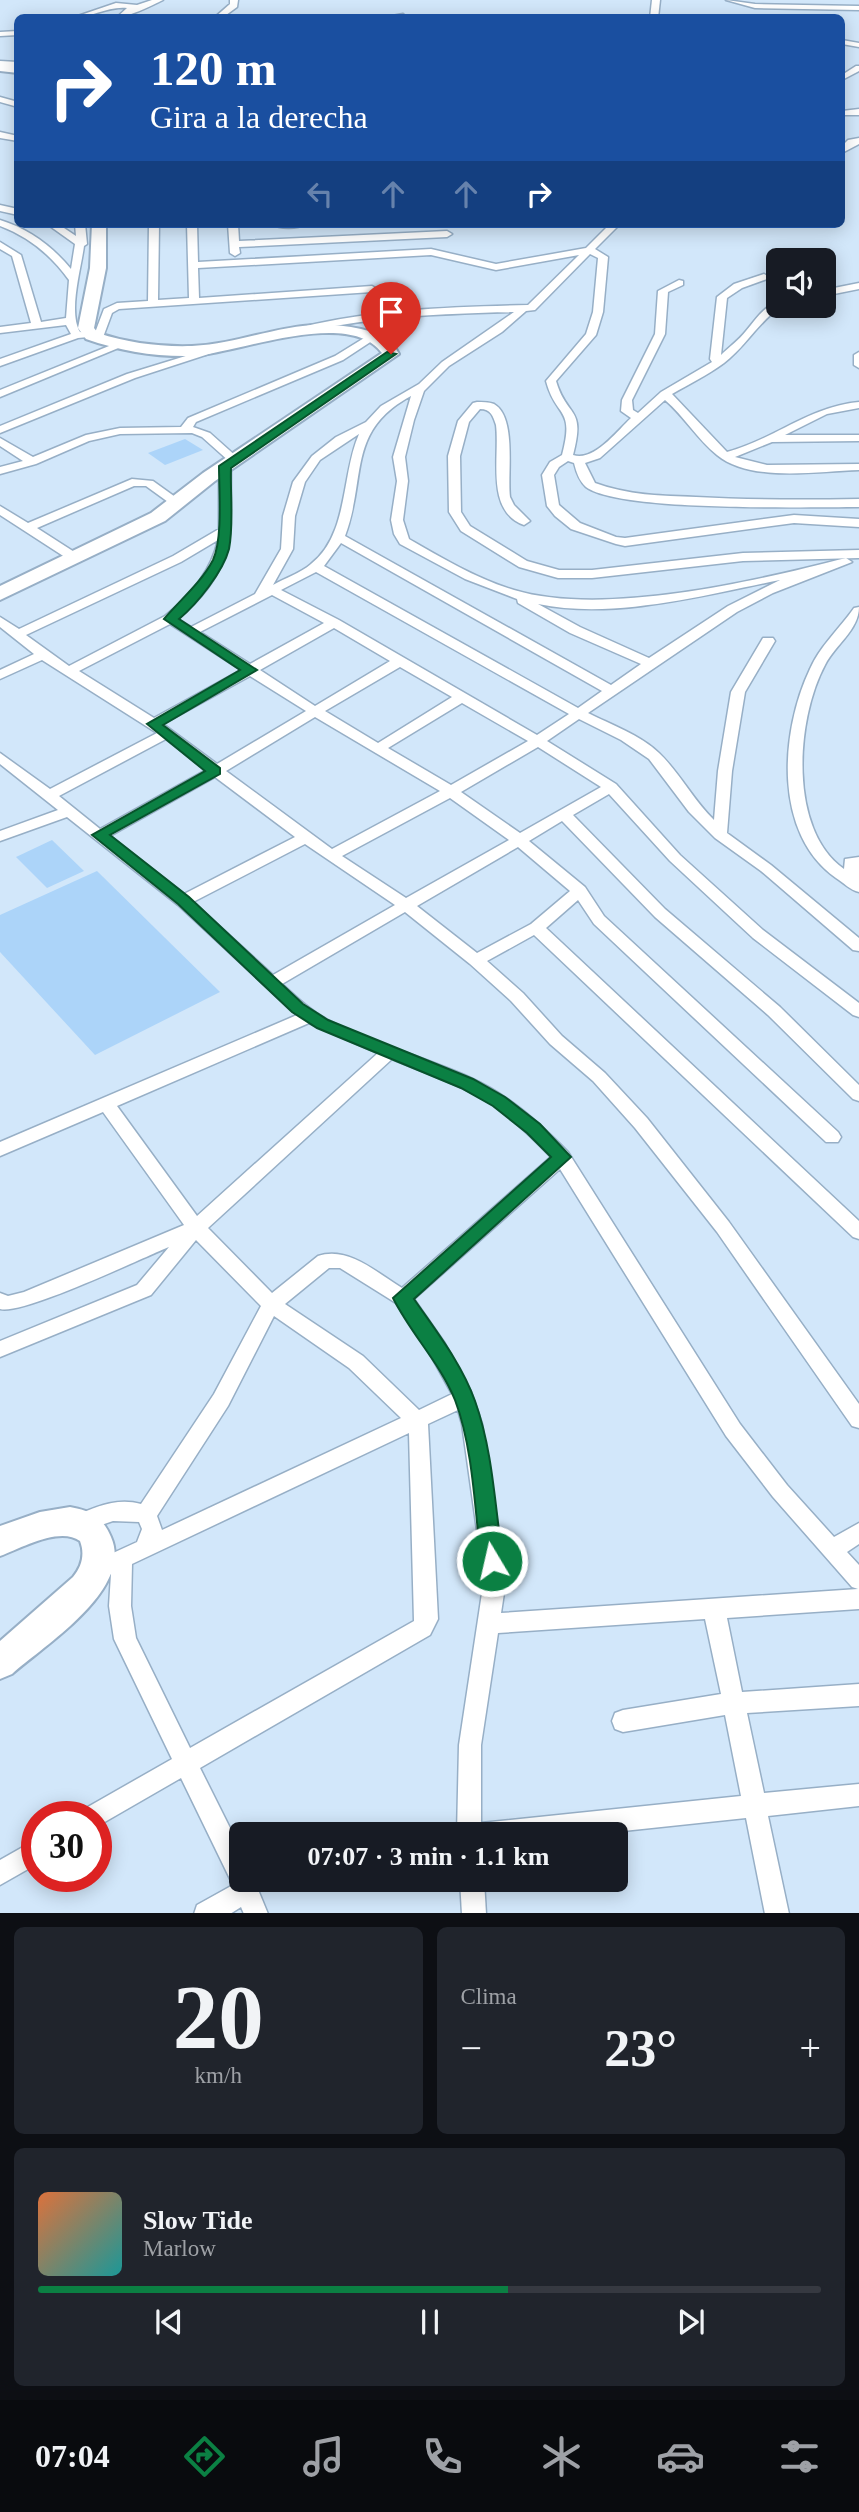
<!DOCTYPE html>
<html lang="es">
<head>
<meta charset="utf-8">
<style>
	:root { --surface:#171b24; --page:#20242c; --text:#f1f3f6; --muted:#9ea1a6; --line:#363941; --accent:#0b8043 }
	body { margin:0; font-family:"Times New Roman",serif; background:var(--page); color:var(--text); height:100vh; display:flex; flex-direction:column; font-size:26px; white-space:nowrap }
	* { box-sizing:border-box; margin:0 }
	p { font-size:23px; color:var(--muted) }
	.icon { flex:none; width:38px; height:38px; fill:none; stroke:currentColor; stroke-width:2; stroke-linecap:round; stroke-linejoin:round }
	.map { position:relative; height:1913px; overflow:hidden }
	.details { display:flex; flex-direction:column; gap:14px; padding:14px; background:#0d0f14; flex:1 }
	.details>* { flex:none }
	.guide { position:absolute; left:14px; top:14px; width:831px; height:214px; border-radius:10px; box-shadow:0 4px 18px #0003; background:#1a4fa0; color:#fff; overflow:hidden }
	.buttons { position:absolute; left:766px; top:248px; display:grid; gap:14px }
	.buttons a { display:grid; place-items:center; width:70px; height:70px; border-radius:10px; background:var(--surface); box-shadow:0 4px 18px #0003; font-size:35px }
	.speed { position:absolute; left:21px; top:1801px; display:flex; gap:14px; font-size:35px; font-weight:700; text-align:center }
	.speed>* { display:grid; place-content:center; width:91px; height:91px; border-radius:50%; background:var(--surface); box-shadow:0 4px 18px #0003; line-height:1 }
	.speed .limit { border:10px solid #d22; background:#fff; color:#111 }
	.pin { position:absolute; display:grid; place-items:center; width:60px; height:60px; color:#fff; margin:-72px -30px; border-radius:50% 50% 50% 0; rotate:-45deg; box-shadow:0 0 7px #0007 }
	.pin .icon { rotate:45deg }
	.me { position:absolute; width:77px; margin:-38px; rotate:351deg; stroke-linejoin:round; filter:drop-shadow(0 0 5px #0008) }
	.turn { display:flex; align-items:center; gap:24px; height:147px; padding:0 21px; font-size:32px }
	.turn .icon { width:91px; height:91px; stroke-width:2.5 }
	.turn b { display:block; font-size:49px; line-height:60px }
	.lanes { display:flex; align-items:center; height:66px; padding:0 21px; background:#0003; justify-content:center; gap:35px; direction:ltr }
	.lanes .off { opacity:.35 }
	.big { font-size:52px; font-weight:700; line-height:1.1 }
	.details .widget { flex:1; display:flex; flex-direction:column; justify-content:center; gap:10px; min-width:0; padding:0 24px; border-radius:10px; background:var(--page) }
	.details .dial { align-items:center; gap:0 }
	.dial b { font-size:91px; line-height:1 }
	.song { display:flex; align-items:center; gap:21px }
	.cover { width:84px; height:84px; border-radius:10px; background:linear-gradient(135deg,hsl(20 70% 55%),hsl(180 70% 35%)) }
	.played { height:7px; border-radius:4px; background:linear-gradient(90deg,var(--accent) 60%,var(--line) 60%) }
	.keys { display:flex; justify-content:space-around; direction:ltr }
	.heat { display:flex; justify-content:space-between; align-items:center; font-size:38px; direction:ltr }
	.details .tiles { flex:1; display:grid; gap:14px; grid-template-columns:1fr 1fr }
	.widget:last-child { grid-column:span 2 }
	.trip { position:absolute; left:229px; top:1822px; width:399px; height:70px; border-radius:10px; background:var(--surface); box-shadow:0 4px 18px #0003; font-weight:700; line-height:70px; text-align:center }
	.menu { display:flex; height:112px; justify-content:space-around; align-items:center; background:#090b0e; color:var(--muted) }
	.menu .icon { width:49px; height:49px }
	.menu .selected { color:var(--accent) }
	.menu b { font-size:32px; color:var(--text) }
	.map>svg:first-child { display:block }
	.green { fill:#acd4f9 }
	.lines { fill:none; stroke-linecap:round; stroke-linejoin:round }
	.minor-casing { stroke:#97afc6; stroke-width:3 }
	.primary-casing { stroke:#97afc6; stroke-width:4 }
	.minor { fill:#fff; fill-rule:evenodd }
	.primary { fill:#fff; fill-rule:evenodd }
	.route { fill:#0b8043; stroke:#07532c; stroke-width:2 }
</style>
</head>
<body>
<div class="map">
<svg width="859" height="1914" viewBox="0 0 859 1914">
	<rect width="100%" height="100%" fill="#d2e7fa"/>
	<g class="green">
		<polygon points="185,439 203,450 165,465 148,453"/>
		<polygon points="52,840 84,871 47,888 16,857"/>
		<polygon points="97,871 220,992 95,1055 0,952 0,915"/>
	</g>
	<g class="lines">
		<g class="minor-casing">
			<g id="minor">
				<path d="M152,0H163C153,5 126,18 116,18L127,8C108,6 91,18 72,18L116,3L137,5Z"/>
				<polygon points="230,0 238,0 237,7 222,18 214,18 230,4"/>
				<polygon points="652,0 660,0 658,18 650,18"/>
				<polygon points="726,0 755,4 859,6 859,10 755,8"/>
				<polygon points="403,14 406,18 392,18 392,16"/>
				<polygon points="18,31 18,35 0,36 0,32"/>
				<polygon points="842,40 859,43 859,47 842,44"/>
				<polygon points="0,61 18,62 18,66 0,65"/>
				<polygon points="856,66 859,66 859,71 842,80 842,75"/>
				<polygon points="0,97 18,102 18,107 0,102"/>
				<polygon points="859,109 859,115 842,115 842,111"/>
				<polygon points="0,132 18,136 18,141 0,138"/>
				<polygon points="859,138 859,144 842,153 842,146 848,140"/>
				<polygon points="0,205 18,209 18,215 0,211"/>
				<path d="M0,220C29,229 52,246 71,269L75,244L47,224H58L76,236L75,224H85L87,244L84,246C81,269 68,312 80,332L88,333V337L78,338L0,366V359L71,334L66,325L0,333V327L31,323L12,256L0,249V242L21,255L41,322L66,318L69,280C51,255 29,237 0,226Z"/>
				<path d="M149,224H159L158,300L189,298L187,224H197L198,262L431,249L496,264L586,248L610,224H620L595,249L608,257L603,312L596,335L556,381C567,419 586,405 573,455C594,462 617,431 631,418L621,411L622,400L655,334L658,291L679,280L683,281V285L668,292L665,334L632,400L633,410L638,413L661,392L712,362L710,359L717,297L734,284L764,274L769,277L767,279L742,288L727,298L721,355C729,347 739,340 746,331C757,318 762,308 779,301V306H782C759,321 746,346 724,363C708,375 689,384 672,394L727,452C775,439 808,407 859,402V408L827,414L785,435H859V441L772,442L735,457L767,465L859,464V470C818,471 751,483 717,455C697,439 684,416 665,400L600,458L585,463L595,483C627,495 662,496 696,497C751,500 805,500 859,499V507C810,507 619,512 586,487C579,481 576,471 574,463L568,461L559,467L554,475L559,505L580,523L616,537L625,538L794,515L859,519V527L794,523L625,546L616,544L571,529L555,516L547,506L542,475L550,462L562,455C575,406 556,419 546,381L586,334L593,312L598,258L590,254L535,310L526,311L502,332L449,366L424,391L414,420L405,457L408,481L403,520L409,539C442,558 477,579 514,590C604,617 756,581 846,558L852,562L773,593L737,612L588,713C612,725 640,735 659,753C680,773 693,800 714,820L718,771L731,692L763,638H773L775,641L745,692L732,771L727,833L771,865L859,938V951L853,950L761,871L715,838L689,812L649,759L621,740L579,719L547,741L616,784L680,855L763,930L859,1003V1017L853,1015L753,938L670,861L609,794L573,815L665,909L780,1007L859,1085V1101L853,1099L768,1015L655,917L562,821L529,841L585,887L604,916L838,1132L841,1137L838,1142H826L594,924L578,900L546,928L859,1221V1239L853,1237L534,935L487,961L523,993L562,1036L605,1073L647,1118L729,1222L859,1404V1428L852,1426L717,1232L635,1128L593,1081L550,1044L511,1001L470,964L405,912L282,984C296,997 311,1011 328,1020C374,1044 424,1057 471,1078C509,1095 539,1123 568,1152L740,1424L787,1485L834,1537L859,1523V1544L847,1552L859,1565V1609L727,1618L742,1692L859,1684V1706L747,1713L764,1793L859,1784V1806L768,1816L789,1914H765L746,1818L595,1834H457L459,1745L484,1580L462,1424L458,1410L428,1424L438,1619L430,1635L200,1768L242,1852V1880H254L268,1914H244L241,1907L230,1914H194L197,1905L233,1885L181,1778L96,1827V1816H82L86,1808L172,1759L114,1639L109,1606L111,1574L96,1581L89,1578L85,1571L89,1564L137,1542L142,1529L139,1522L113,1521L81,1532L74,1530L71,1523L74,1516C96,1507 117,1497 141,1504L214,1394L261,1306L196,1240L151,1295L0,1357V1341L137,1285L169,1247C142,1258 21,1316 0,1309V1293L8,1296L24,1292L184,1225L103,1112L0,1156V1142L297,1015L178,905L67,817L0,841V831L58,810L0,764V753L50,789L157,733L42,660L0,679V670L34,654L0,627V617L19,629L173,556L219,529V466L225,463L231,466C230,536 237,569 178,619L191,627L255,594L281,549L283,516L293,482L312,456L336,437L366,422L381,406L419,384L442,362L514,312C444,314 375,316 306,332L302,331V327C376,309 452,307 528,305L579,255L496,270L431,255L198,268L199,298L372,286L377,289L372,292L119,309L112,313L102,340H94L93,338L104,309L117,303L148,301ZM411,396L393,457L397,481L391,520L394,534L400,544L465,579L517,599L518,603L570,633L641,664L611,685L345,536C367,478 346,431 411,396ZM359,434C341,475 349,534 311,564C301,573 285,578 273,585L293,549L295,516L305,482L320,460ZM218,540C211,572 190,596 165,616L69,666L26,635L181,562ZM341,543L602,691L578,708L324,566ZM316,572L569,714L537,735L339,620L281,590ZM780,580L728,606L649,658L580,627L538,604C613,620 706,595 780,580ZM272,595L324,623L250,664L200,632ZM170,624L241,670L154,718L79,671ZM334,628L390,661L315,706L260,670ZM400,667L452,697L378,743L325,711ZM250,676L306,711L217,764L163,724ZM462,703L528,741L451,785L388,748ZM315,717L440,791L332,849L226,771ZM166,739L206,770L100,829L59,796ZM538,747L601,787L520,833L461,792ZM215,777L295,837L184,894L110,836ZM450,798L509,840L406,898L342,856ZM305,844L395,905L273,975L193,902ZM518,847L570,891L531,924L477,953L417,906ZM309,1023L378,1053L197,1216L117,1106ZM392,1059C426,1073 462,1085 493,1105C514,1120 533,1138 551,1157L402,1288C377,1273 349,1246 318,1256L272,1293L208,1228ZM560,1169L726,1436L773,1497L852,1587L858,1589L501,1613L506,1580L482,1424L471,1392L444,1342L414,1299ZM329,1268H340L396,1303L430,1354L452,1394L419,1410L363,1356L285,1304ZM274,1316L349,1368L401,1418L162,1530L157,1516L228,1406ZM409,1433L414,1621L190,1748L136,1638L131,1606L132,1564ZM705,1619L721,1694L623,1710L615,1713L612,1721L615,1729L623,1732L725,1715L741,1796L481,1823V1745L498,1633Z"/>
				<polygon points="228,224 238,224 239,241 447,231 452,234 447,237 239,247 240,253 235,256 230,253"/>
				<path d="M272,224H305C298,229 279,229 272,224Z"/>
				<polygon points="859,283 859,289 824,296 824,290"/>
				<polygon points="369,335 378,337 343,360 196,422 193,427 210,433 238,458 238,462 230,462 202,437 192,433 120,434 89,441 36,464 0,474 0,467 23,461 0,446 0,438 33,457 86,435 120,428 181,427 188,418 335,356"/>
				<polygon points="119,342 128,344 0,397 0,390"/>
				<polygon points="215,347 224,349 135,378 0,433 0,426 127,374"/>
				<polygon points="859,352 859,368 854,365 854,355"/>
				<path d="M477,402C482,402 489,402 494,404C517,417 507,474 510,497L514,505L530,521L524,525C485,511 500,457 496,425C493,416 491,409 480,409L469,422L460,456L461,512L470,526L527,561L559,570H592L743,553L859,550V558L743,561L592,578H558L519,567L461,531L449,512L448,456L458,421L473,403Z"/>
				<polygon points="132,479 153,481 185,504 179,508 175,507 146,486 134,486 37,528 79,555 79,561 71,561 0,515 0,506 28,523"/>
				<path d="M859,607C859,630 835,645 825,665C796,719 788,830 844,869L845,859L859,857V892C850,890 844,883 836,878C773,834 780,732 810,669C820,646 840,628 854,608Z"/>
				<polygon points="37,1839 37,1864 0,1885 0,1860"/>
				<polygon points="460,1880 484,1880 486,1914 462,1914"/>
			</g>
		</g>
		<g class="primary-casing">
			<g id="primary">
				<polygon points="0,63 18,65 18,73 0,71"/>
				<path d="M92,224H106V268L94,328L98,333C128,343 160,347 192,346C254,343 294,314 361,329C377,333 391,338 399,354L215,481L165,521L0,600V586L151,513L203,473L382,353C349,307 236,354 192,356C156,357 120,351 86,339L78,328L90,268Z"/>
				<path d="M70,1507C91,1511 102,1516 111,1537C134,1589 45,1645 12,1674L0,1679V1641L73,1577C82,1566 85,1554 80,1541C60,1526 21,1548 0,1556V1526L40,1512Z"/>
			</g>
		</g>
		<use href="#minor" class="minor"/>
		<use href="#primary" class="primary"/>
	</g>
	<path class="route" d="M387,352L396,354L231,468C230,493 234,524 229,549C223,572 197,604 179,619L257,670L163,725L220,768V774L110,835L189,897L303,1004L328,1020L473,1079L505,1097L540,1124L571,1157L414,1299C436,1331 462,1364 475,1401C493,1451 495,1508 503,1561L500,1567L492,1570L485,1567L481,1561C475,1511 473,1447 455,1400C440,1363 411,1334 393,1298L551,1157L527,1133L493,1106L461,1088L317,1028L292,1012L178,904L92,835L205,771L147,724L240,670L164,619C180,600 201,583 213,560C223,538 219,491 219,466Z"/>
</svg>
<div class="buttons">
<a><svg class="icon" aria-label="sound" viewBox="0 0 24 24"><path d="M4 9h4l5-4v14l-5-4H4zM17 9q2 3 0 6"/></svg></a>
</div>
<div class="speed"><div class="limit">30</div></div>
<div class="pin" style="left:391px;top:354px;background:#d93025"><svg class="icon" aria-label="arrive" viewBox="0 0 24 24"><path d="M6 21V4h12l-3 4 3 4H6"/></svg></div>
<svg class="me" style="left:492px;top:1561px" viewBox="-20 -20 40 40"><circle r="17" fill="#0b8043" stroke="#fff" stroke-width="3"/><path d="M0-11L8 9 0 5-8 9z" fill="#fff"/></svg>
<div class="trip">07:07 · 3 min · 1.1 km</div>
<div class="guide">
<div class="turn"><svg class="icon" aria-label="right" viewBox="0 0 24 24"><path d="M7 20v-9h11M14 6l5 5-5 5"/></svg><div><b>120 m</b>Gira a la derecha</div></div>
<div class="lanes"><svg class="icon off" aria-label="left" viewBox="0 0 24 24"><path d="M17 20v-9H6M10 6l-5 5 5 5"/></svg><svg class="icon off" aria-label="ahead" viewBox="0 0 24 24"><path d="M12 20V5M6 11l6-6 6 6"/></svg><svg class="icon off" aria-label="ahead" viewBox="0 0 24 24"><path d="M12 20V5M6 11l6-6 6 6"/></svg><svg class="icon" aria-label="right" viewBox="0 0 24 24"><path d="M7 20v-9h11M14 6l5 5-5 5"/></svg></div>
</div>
</div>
<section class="details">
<div class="tiles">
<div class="widget dial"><b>20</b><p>km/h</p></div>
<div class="widget"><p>Clima</p>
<div class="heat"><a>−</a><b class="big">23°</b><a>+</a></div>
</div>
<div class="widget">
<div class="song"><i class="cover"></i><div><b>Slow Tide</b><p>Marlow</p></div></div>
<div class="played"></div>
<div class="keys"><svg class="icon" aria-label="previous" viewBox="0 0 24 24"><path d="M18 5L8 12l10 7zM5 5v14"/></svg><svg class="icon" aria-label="pause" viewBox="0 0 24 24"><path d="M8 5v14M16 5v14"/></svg><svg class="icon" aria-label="next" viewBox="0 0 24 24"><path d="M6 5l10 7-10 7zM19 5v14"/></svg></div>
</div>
</div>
</section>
<nav class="menu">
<b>07:04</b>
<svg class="icon selected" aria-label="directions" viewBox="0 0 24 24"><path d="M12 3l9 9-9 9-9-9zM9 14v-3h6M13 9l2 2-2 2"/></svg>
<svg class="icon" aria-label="music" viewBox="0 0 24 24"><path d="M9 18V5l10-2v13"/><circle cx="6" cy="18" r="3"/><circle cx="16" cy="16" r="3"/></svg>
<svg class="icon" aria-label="phone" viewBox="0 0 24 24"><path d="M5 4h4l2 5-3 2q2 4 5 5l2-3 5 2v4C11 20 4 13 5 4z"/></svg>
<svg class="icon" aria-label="climate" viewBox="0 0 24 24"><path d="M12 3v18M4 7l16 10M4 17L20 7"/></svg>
<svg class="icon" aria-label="car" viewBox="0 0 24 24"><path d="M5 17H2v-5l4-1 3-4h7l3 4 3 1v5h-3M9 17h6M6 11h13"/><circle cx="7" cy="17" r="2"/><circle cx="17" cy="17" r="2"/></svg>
<svg class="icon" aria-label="filters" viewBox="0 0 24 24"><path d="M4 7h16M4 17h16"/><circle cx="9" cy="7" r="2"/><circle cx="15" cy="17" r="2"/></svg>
</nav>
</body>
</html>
